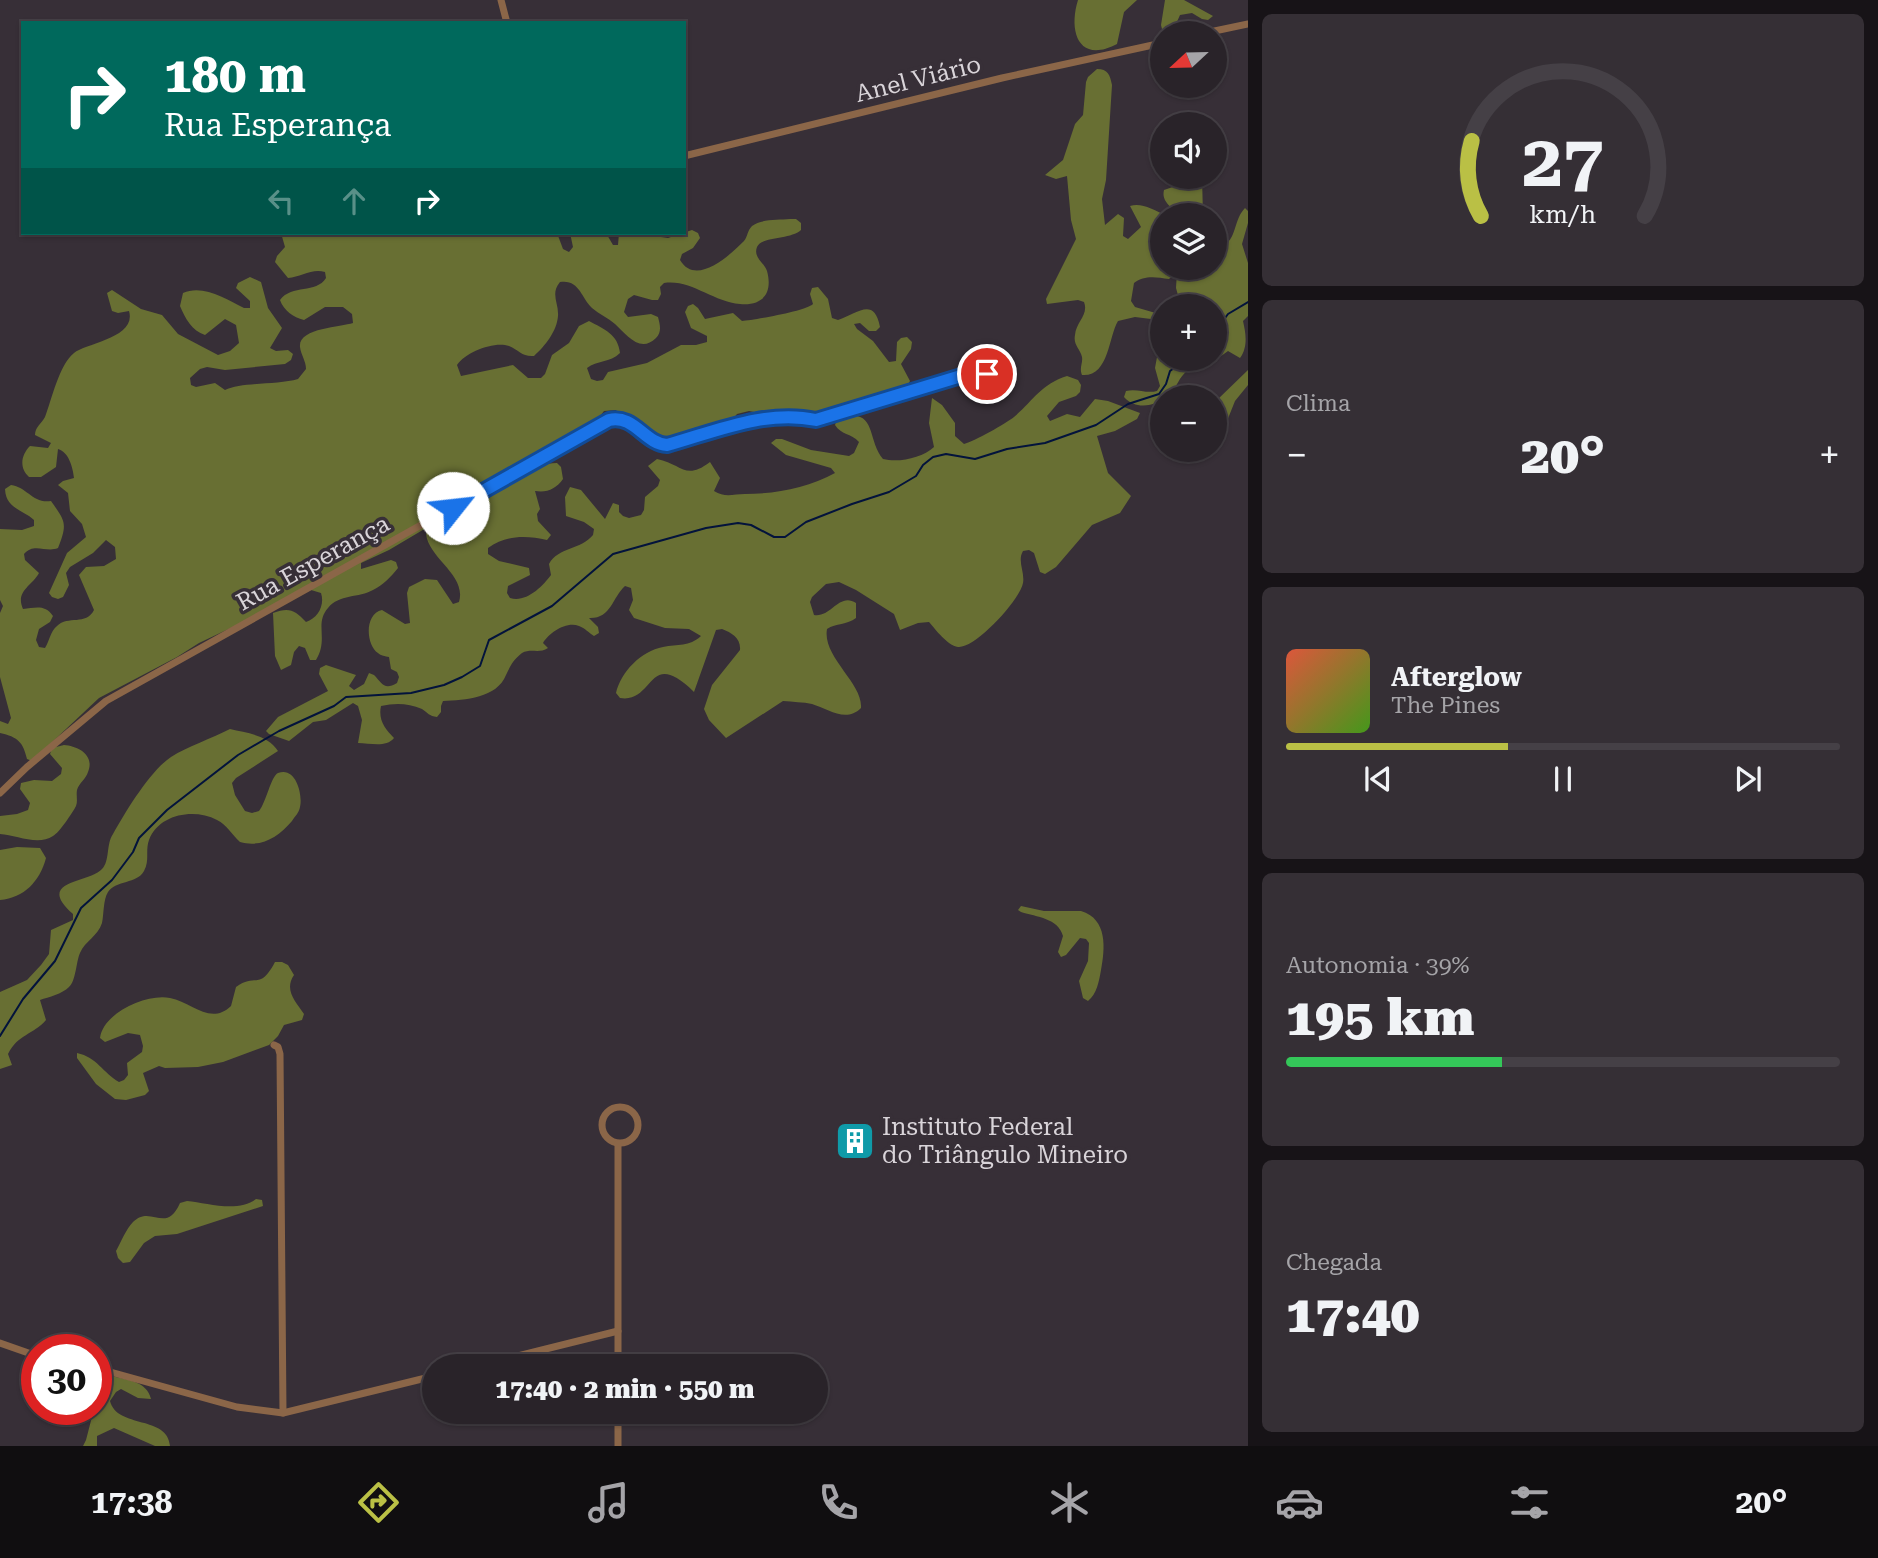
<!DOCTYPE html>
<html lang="pt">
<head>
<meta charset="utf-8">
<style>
	:root { --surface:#292329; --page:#352f35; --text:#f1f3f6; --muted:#a5a4a8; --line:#454046; --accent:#bac045 }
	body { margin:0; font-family:"Roboto Serif",serif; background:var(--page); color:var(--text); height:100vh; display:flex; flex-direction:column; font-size:26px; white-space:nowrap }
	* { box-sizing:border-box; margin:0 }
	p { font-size:23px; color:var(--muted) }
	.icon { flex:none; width:38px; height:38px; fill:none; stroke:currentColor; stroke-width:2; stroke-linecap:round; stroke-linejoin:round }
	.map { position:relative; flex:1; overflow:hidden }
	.sheet { display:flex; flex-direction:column; gap:14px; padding:14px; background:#171317; width:630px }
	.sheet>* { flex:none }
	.hud { position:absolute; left:21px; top:21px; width:665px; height:214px; border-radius:0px; box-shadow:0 2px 5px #0004,0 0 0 2px var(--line); background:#00695c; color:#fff; overflow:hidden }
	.needle { width:46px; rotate:248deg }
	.controls { position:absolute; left:1150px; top:21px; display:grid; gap:14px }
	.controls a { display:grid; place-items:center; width:77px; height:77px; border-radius:50%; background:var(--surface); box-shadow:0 2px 5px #0004,0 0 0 2px var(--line); font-size:35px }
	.speed { position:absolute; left:21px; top:1334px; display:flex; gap:14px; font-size:35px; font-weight:700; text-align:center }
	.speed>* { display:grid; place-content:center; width:91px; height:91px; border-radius:50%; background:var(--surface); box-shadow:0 2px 5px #0004,0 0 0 2px var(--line); line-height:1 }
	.speed .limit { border:10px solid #d22; background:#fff; color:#111 }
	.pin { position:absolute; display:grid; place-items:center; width:60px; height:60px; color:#fff; margin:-30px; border:4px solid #fff; border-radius:50%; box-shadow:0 2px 7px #0007 }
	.me { position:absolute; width:77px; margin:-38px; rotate:61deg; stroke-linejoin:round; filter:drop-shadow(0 0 5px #0008) }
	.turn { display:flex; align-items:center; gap:24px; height:147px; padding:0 28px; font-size:32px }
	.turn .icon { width:91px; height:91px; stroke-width:2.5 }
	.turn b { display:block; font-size:49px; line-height:60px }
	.lanes { display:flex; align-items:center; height:66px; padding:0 28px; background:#0003; justify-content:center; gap:35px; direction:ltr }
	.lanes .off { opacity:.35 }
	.big { font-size:52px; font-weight:800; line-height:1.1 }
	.sheet .card { flex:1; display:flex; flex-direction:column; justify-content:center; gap:10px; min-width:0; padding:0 24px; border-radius:10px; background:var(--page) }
	.sheet .dial { align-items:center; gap:0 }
	.dial svg { height:182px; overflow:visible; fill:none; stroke:var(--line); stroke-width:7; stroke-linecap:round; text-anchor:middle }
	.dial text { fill:var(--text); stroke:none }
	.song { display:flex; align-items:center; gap:21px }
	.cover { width:84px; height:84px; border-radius:10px; background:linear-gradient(135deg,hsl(10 70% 55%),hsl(100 70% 35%)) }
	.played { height:7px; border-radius:4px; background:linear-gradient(90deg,var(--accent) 40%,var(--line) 40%) }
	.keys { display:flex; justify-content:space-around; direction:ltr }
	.heat { display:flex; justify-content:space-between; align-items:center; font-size:38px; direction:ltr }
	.charge { height:10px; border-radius:5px; background:linear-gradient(90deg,#34c759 39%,var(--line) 0) }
	.trip { position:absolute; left:422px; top:1354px; width:406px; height:70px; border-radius:35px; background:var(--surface); box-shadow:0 2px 5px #0004,0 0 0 2px var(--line); font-weight:800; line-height:70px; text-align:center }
	.menu { display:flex; height:112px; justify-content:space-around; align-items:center; background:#100e10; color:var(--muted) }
	.menu .icon { width:49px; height:49px }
	.menu .current { color:var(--accent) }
	.menu b { font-size:32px; color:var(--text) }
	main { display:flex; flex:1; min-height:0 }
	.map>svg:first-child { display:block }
	.forest { fill:#686f33 }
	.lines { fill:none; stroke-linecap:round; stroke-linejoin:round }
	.stream { stroke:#03133c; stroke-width:2 }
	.street { stroke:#8b6648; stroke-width:7 }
	.route-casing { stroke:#114b97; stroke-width:18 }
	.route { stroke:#1a73e8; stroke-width:12 }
	.labels { text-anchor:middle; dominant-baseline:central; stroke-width:7; stroke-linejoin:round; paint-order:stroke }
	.street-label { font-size:24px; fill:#d9d4d9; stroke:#372f37 }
	.poi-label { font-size:24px; fill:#d9d4d9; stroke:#372f37; text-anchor:start }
</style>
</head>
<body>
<main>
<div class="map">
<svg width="1248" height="1446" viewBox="0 0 1248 1446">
	<rect width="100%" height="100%" fill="#372f37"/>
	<g class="forest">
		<path d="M1078,0H1137L1124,12L1117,44C1079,64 1068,32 1078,0Z"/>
		<polygon points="1165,0 1184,0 1213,16 1208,20 1202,19 1192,13 1180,15 1172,33 1163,33 1161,25"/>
		<path d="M1097,69C1108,69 1110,75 1112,85L1106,180L1102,199L1105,225L1118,214L1124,218L1123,236L1128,239L1141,227L1130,206C1141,202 1154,210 1165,215H1162V268H1214L1215,238L1225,245C1237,236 1234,219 1245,208L1248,211V223L1242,244L1248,263V316L1243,321C1246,334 1248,347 1240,358L1228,351L1206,367L1187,371C1179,377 1177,387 1170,394C1157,405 1138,412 1124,397L1126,391C1137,388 1146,394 1157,391L1160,386L1155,368L1157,357L1162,355V359H1214V306H1181L1176,288L1177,272L1169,279C1156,277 1144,275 1134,283L1131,301L1135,307L1159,314V320L1135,317L1118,321C1108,338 1109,377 1082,375C1079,367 1083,364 1082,357C1080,348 1073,345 1075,335C1076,322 1089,315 1084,302L1078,300L1047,304L1046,299L1076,239L1071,220L1067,176L1056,179L1045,175L1063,160L1075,124L1083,115L1086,82L1088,77Z"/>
		<path d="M1192,177H1202L1203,215H1179C1172,207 1161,202 1164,190L1193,180Z"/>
		<path d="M790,219H796L801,223V230C790,240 762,236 757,247C753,258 764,262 767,271C773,293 763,306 740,304C713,302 691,279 664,283L660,287L661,294L658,300H652L634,295L628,299L624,312L628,317L651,314L658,317C660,325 662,332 656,338C640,354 626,334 615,324C608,318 599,314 592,308C581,297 579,279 560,282C550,294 559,303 558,316C557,331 545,346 534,356C522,357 519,350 509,346C494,341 466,352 457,365L461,376L513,365L528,378H541L545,374L552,355L569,343L579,326L589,321C604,329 618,334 620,353C610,363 597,360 587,368L591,379L597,381L603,380L608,372L647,363L681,345H696L707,342V336L691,328L685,312L688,306L693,304L698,308L705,319L733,313L742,321C754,320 806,311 813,304L810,294L812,288L818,287L828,299L832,318L838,320C857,314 874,296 880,327L876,331H869L860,323L854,324L857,329L873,341L889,362L896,361L897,342L901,338L907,337L912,342L911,349L901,364L910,381L904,391L872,398L835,411L809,416L801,414L780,417L749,411L737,414L729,424L663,444L619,416L616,410L604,411L591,428L563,445L546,449L522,460L511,466L498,480L443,518L389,550L361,563V569L391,560L396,562L398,568C391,577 383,585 373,590C359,598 339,594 328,608C314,624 329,639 316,660H310L305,648L299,646L294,652L291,665L281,670L275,656L273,613C289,607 295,610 306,622C318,618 325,605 321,593L311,590L199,643L177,657L99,698L32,761L27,759C23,742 18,737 0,733V721L8,724L11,718L0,677V613L3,606L0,600V529L22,530L34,526V520C22,509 6,509 5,489L11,485C27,487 33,504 51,501C65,521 68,523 58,548C46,553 34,542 24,554L25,560L39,573C32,586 15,591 23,609C35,608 45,604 53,616L50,622L39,629L36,640L39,647L45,648C50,640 50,632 57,626C68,615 86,626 94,610L79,575L86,567L104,566L116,559L115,547L106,540L93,553L70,567L66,573L69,585L63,597L58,599L52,597L49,593L67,553L86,537L82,524L70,511L68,493L58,485L63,481L74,478C73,468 69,452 58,449L56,467L41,477H29C19,468 21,455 30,446L48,448L51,443L35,435C35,427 41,424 45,417C52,399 59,365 74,353C86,343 137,338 129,311L118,313L112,311L107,293L112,290L141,309L162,315L178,334L218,355L230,351L239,343L236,325L225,319L205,335C192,331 185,318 180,306L183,293C203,284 226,299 244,308H250V301L236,288L238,283L250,277L261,282L268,308L282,328L270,348L276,351L288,350L293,354L291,360L285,364L225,370L207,367L200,369L190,378L191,385L196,387L215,383L225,390C241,382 278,385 298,379L306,369C306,361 301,355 300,347C298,328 341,327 353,323L352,314L343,307H325L304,320C293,317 284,311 280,300C292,284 316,294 326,278L325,272C312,268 301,277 288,278L275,262L277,256L285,247L281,233H557L563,249L569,252L573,247L570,233H606L613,245H618L619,233H655L661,237L668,238L692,230L698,233L700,238L693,248L682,254L680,260C696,287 730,255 744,241C748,236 747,231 752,226C761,219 778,220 790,219Z"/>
		<polygon points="1248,370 1248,385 1235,401 1223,431 1215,440 1215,402"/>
		<path d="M1067,376L1078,380L1081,385L1080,392L1076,396L1059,402L1047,416L1050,421L1067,414L1080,417L1095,399L1108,401L1140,413L1137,419L1115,431L1097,436L1108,473L1131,496L1120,513L1092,525L1056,567L1045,574L1040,572L1034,553L1029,550L1023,551C1017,561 1025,572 1023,583C1020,600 975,649 958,647C947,645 936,630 929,622L918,623L900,630L894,614L856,590L839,582L826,584L812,597L810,602L814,615C831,618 839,592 856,603V618C847,625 836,623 827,629C822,657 863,683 861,708C846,723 828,709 812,704C803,702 793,702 783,701L726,738L709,720L704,709L712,685L740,650C741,638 732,633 722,629L716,630L694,692C647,646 655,704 620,698L616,693C621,672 641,651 663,647C678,644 689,647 701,636L689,629L665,628L634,618L629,610L633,600L631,588L625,586C612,598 611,619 589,618L598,627L599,633L594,636C589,633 585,628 579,626C566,621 549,633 543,643L548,648C539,654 531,648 522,653C514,659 510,666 506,675C497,698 465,700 443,701L441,706V712L437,717C429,716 428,713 422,709C408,703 395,703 381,706C378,720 385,729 394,738C386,748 370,743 358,743L362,720L358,706L353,703L326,720L313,722L289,741L269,734L266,731L278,717L328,691L319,674L320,668L326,665L356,675L349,686L354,690L364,684L369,673L374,675C382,683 384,691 397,683L399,677L397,672L391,669L389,657C385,656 381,656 378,653C366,645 364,614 382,610L405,624L410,623L407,593L409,587L425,579L437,580L453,604L459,602C467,575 429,559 426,534C438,517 465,513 483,502C499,493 508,477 525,469C536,464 545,464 557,463L561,467L563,479C556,489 547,493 535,491L540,509L537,514L538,521L551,535L547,540C526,535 506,535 488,548V554L499,561L529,568L530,575L508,586L507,593L510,598C526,603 542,587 551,575L549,564C558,547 581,550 593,535L594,529L584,522L566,516L565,497L570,487L581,490L605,519L613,503L619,505V512L623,516L629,518L641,515L644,510L645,497L658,486L660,480L648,466L657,459C682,464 685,481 710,462L720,478L714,491C725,498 733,494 745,494C775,494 808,488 835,473L831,468L786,455L771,443L776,439H782L811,450L849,456L854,453L859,442C851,433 841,435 835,425L837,419C878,405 866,439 883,459C899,463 922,458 934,447L929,423L932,398L942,405L955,423V436L964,444C975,441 1005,424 1014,417C1033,401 1041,384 1067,376Z"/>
		<path d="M230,729C247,733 268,735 278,751L236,778L232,783L235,795L245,811L252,813L259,811C266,803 271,776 278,773C296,766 303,795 300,807C299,813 295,816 292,821C278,837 262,848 240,842C232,835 227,825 217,820C194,808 159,814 149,840C145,851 150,860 144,871C137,884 116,880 108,892C103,900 104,914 102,923C98,936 85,941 80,953C76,962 76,981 69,987C62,994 49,997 40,1000L46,1020C33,1035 18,1034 8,1054L12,1065L0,1069V992L27,980L41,965L49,954L51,930L73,920V914C34,880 90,883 102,869C110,861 106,844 113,834C126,811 150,771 171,757C188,746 211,739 230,729Z"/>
		<path d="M64,745C78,746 95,755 88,772C86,779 79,783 77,790C76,796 78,801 76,806C73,812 59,833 53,836C38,846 16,835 0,834V816L17,814L28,810L30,803L20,789L21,783L34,780L52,781L61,774L62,768L50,754L52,748Z"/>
		<path d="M17,847L40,848L46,858C40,881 24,898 0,900V850Z"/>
		<path d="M1021,906L1044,911H1081C1108,919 1105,949 1101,970C1099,981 1097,994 1088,1001L1083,998L1079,981L1088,961L1089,943L1086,939L1080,938L1066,955L1061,957L1058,952L1063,936C1058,918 1037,917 1021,912L1018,910Z"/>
		<path d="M275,962H282L288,965L294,975C284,990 295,1001 304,1014L302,1020L284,1025L278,1036L269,1045L223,1062L198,1067L165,1068L159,1066L143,1073L149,1091L145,1095L126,1100L115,1099L96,1084L77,1058V1053C97,1057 103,1073 119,1082L124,1080L128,1075L127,1063L142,1052L143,1046L140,1035L128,1033L105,1042L100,1038C103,1013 147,993 170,998C192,1002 210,1026 231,1006L236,987C256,972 259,992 275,962Z"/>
		<path d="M256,1199L262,1200L263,1206L177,1234L155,1236L144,1243L130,1262L123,1263L118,1258L116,1251C121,1242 126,1229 133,1222C151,1204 166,1235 180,1203L187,1201C207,1203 238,1213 256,1199Z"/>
		<path d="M112,1376C127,1380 147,1381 151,1399L138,1398L121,1389L116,1392L110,1401C117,1429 168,1415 170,1446H155L114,1428L97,1436V1446H83L86,1440L94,1409H96C96,1396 99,1381 112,1376Z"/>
	</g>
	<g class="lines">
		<g class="stream">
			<polyline points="1214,333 1228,314 1248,302"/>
			<polyline points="0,1036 23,999 55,961 81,908 112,880 133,852 139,838 167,810 238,755 279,731 334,706 346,697 411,693 444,685 462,677 480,666 489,640 552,606 613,554 706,528 738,523 751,525 774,537 785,537 806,522 852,504 889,492 916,476 923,465 933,457 946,454 975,459 1007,449 1045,443 1096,425 1128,404 1159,394 1166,384 1170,371 1186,359"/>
		</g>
		<g class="street">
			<polyline points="501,0 507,23"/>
			<polyline points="1205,33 1248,24"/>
			<polyline points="684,156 1002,78 1162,43"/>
			<path d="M0,793L27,767L106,701L609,420C634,414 645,444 667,445C714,432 766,409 816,420L961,376L987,374"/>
			<polyline points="274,1045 278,1047 280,1054 283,1413"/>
			<circle cx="620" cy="1125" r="18"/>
			<polyline points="0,1343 37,1356"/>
			<polyline points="473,1367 618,1331"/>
			<polyline points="618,1367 618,1144"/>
			<polyline points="96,1368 237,1407 283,1413 434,1376"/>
			<polyline points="618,1412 618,1446"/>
		</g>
	</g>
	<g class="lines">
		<g class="route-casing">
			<path id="route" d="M453,508L609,420C634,414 645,444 667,445C714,432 766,409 816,420L961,376L987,374"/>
		</g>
		<use href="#route" class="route"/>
	</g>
	<defs>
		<g id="building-square" transform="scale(2.0125)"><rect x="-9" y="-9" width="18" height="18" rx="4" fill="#0f9aa8" stroke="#372f37"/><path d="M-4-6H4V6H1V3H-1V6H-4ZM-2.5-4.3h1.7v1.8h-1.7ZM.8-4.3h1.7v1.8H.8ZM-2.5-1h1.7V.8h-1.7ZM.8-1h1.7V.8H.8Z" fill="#fff"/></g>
	</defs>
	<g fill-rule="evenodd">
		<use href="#building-square" x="855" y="1141"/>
	</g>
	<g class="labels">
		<g class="street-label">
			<text transform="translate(918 79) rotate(-14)">Anel Viário</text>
			<text transform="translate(313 563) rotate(-29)">Rua Esperança</text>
		</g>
		<g class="poi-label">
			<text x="882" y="1127">Instituto Federal<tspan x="882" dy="28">do Triângulo Mineiro</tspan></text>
		</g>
	</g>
</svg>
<div class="controls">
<a><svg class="needle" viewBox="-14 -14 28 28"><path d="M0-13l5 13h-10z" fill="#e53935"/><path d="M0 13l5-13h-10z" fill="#a5a4a8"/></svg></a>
<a><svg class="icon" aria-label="sound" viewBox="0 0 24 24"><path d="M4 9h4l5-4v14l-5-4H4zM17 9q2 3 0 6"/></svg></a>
<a><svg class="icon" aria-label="layers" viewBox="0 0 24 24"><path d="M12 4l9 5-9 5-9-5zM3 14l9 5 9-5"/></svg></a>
<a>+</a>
<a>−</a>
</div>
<div class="speed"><div class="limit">30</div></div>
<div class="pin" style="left:987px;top:374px;background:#d93025"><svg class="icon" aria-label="arrive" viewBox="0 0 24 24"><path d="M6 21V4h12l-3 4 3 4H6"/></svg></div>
<svg class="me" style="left:453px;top:508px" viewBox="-20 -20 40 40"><circle r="19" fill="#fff"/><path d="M0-13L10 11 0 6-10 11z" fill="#1a73e8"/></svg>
<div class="trip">17:40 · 2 min · 550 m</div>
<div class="hud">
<div class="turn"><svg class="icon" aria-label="right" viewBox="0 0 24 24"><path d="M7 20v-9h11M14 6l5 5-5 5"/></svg><div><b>180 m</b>Rua Esperança</div></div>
<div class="lanes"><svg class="icon off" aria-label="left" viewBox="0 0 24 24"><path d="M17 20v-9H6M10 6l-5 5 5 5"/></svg><svg class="icon off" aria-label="ahead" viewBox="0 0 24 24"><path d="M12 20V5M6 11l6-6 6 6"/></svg><svg class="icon" aria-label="right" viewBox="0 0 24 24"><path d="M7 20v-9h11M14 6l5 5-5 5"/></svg></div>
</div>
</div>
<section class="sheet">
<div class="card dial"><svg viewBox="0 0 100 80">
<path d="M14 69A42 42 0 1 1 86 69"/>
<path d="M14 69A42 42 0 0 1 10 36" stroke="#bac045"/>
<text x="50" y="56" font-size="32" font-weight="700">27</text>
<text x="50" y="72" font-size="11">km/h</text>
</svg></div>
<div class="card"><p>Clima</p>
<div class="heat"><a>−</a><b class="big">20°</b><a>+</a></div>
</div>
<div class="card">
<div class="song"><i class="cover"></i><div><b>Afterglow</b><p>The Pines</p></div></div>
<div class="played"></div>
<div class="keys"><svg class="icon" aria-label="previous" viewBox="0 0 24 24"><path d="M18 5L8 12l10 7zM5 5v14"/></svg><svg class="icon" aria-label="pause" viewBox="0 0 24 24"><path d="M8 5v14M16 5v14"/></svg><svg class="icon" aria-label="next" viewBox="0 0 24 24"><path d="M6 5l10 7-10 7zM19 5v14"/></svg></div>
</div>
<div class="card"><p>Autonomia · 39%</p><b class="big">195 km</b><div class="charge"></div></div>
<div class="card"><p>Chegada</p><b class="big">17:40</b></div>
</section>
</main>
<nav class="menu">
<b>17:38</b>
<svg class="icon current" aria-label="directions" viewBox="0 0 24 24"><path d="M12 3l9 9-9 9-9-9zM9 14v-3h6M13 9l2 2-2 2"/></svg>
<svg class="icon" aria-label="music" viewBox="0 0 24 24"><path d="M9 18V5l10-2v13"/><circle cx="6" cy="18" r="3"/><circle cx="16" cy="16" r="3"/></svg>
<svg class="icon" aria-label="phone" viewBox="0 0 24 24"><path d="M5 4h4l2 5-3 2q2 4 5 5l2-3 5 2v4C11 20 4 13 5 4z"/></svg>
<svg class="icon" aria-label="climate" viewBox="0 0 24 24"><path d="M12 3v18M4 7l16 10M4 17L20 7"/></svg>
<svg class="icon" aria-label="car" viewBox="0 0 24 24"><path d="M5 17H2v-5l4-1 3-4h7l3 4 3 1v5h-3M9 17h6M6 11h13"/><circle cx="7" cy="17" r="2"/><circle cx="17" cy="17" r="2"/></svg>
<svg class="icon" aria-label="filters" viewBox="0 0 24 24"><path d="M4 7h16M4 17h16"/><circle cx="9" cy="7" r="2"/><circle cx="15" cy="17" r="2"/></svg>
<b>20°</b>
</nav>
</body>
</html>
